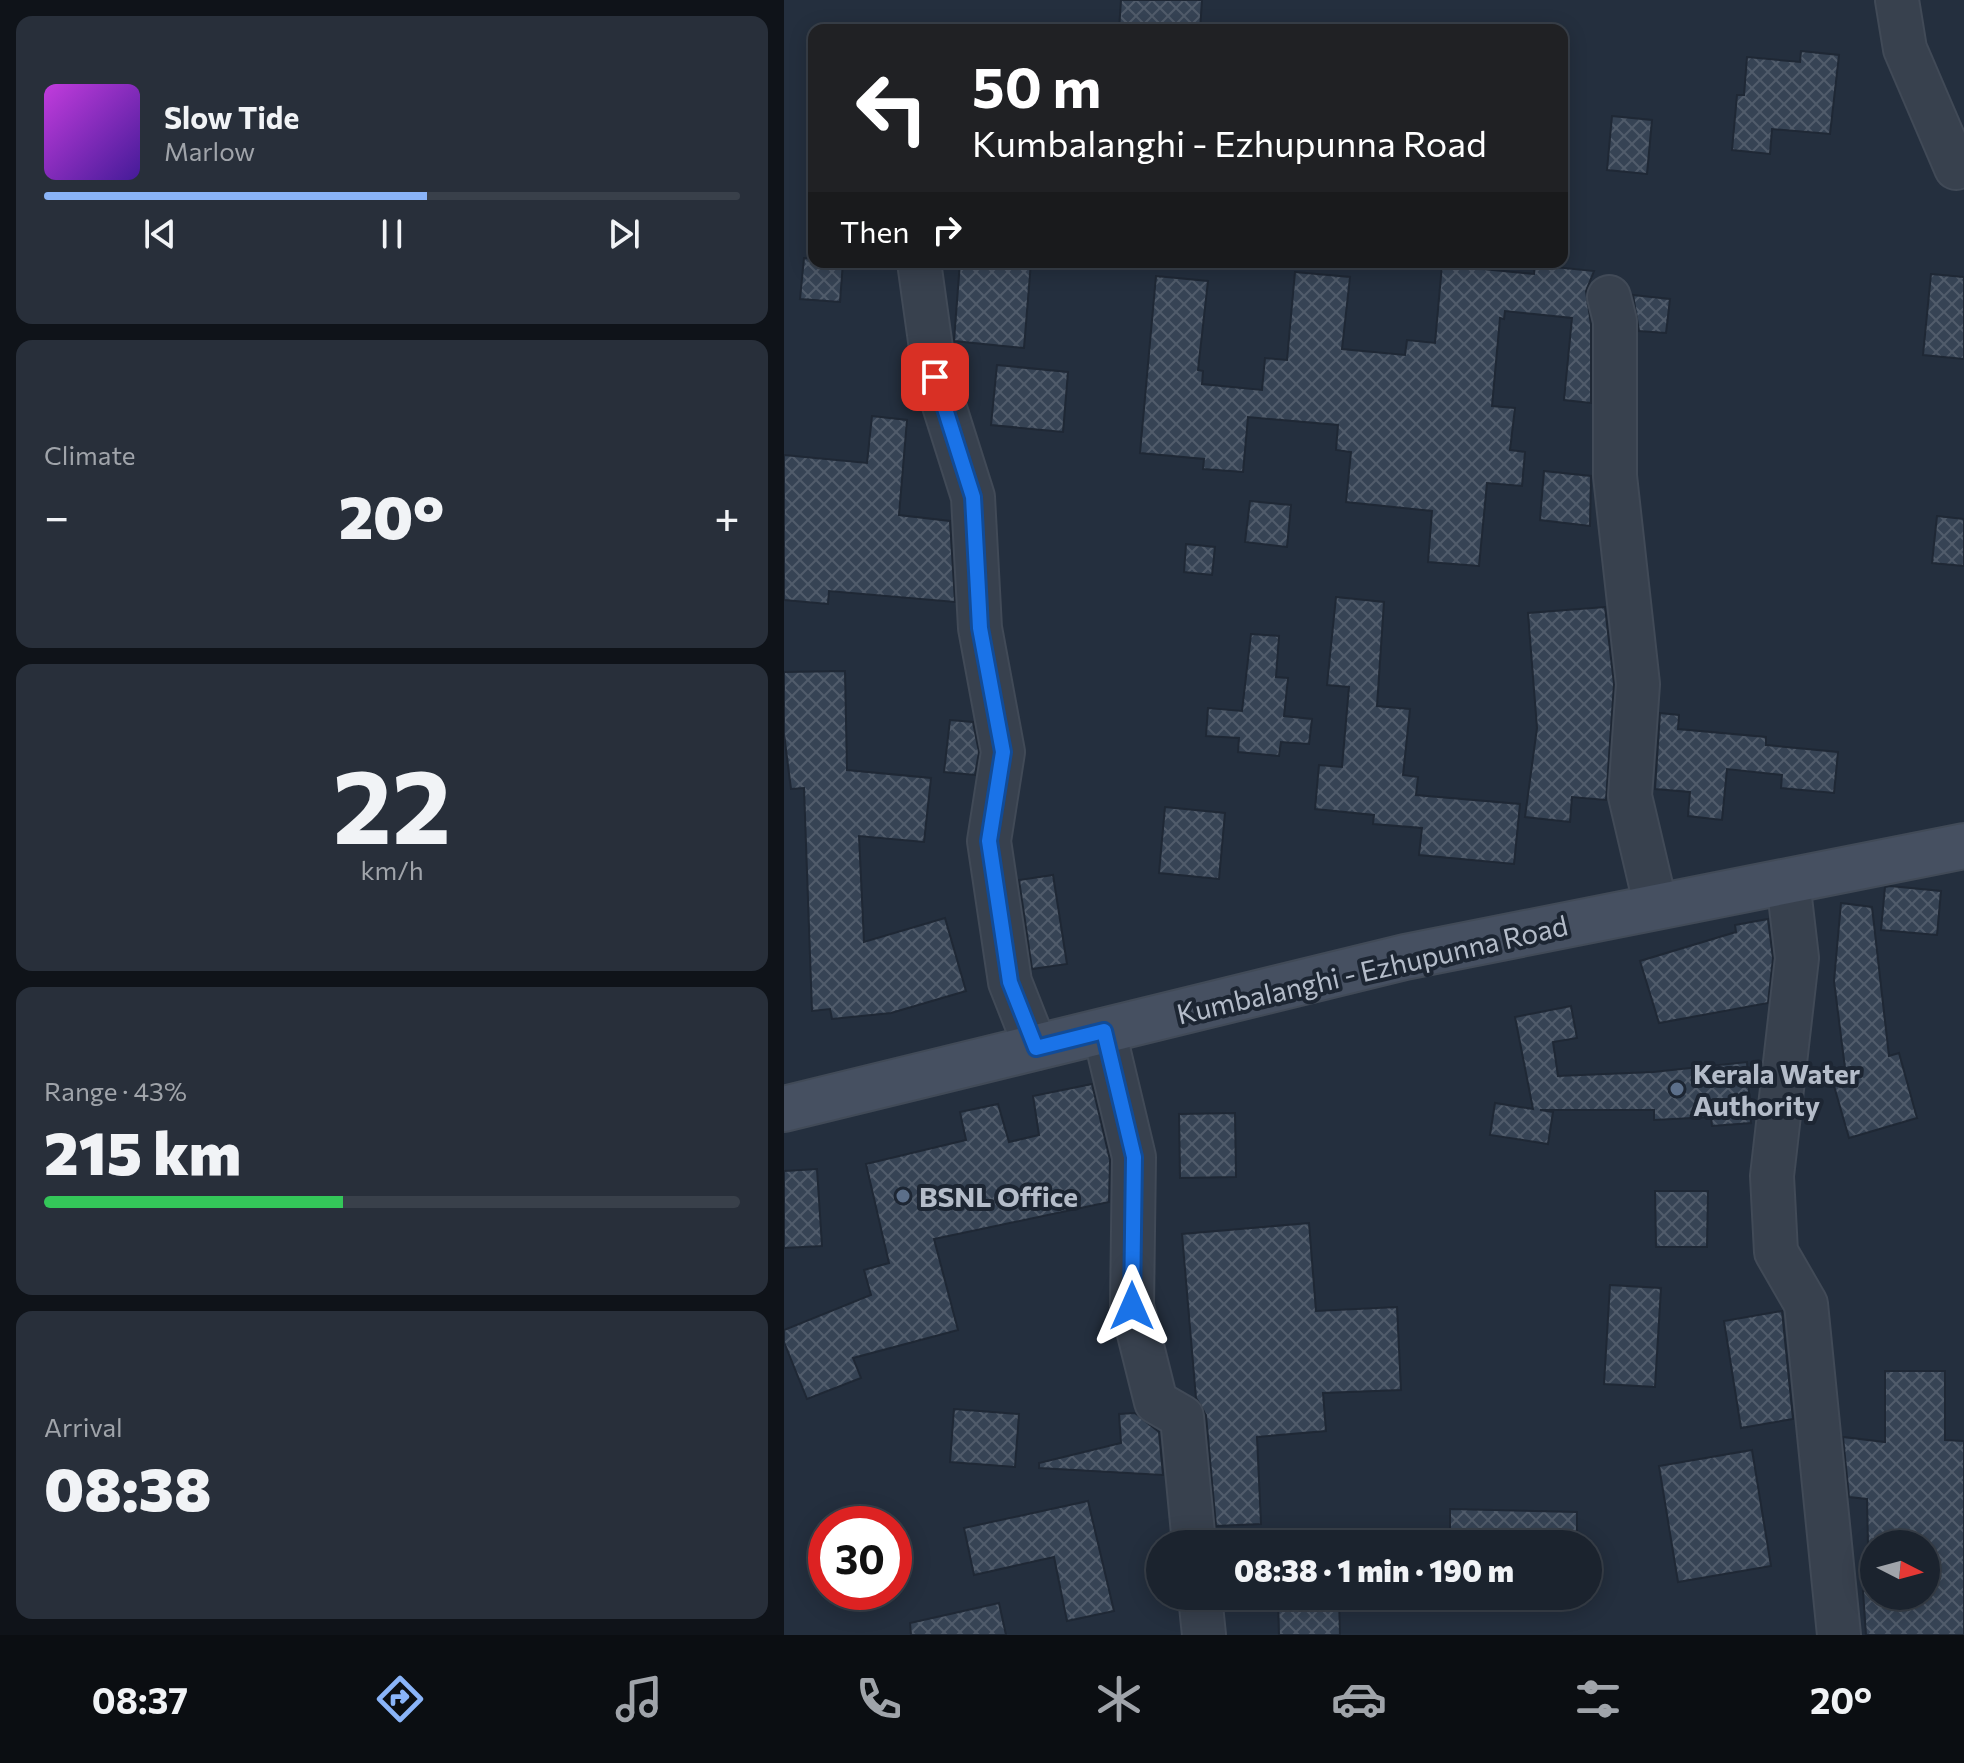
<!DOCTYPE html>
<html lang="en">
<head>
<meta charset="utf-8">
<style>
	:root { --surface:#1b232e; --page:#282f3a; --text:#f1f3f6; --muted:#a0a4aa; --line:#39404a; --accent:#8ab4f8 }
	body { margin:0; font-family:Commissioner,sans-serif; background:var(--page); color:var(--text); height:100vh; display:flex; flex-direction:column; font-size:30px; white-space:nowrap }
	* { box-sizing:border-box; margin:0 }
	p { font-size:26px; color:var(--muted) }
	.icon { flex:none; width:44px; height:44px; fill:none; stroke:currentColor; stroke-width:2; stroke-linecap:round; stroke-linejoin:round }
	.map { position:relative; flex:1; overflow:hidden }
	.sheet { display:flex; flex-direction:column; gap:16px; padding:16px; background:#0f1319; width:784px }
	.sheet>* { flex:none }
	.banner { position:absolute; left:24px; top:24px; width:760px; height:244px; border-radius:16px; box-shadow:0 4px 20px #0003,0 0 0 2px var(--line); background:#202124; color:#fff; overflow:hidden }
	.needle { width:52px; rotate:96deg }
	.fabs { position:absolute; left:1076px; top:1530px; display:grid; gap:16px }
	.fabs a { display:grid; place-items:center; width:80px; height:80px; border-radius:50%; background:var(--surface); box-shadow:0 4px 20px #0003,0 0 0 2px var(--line); font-size:40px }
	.speed { position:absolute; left:24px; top:1506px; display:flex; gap:16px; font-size:40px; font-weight:700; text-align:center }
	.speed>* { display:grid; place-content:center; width:104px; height:104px; border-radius:50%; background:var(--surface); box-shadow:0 4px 20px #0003,0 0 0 2px var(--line); line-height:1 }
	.speed .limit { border:12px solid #d22; background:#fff; color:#111 }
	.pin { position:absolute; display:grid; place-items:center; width:68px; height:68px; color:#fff; margin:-34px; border-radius:16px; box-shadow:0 4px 12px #0006 }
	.me { position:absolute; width:88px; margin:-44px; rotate:0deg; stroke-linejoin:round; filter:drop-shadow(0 0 6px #0008) }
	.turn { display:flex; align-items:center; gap:28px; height:168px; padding:0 32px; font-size:36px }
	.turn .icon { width:104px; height:104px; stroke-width:2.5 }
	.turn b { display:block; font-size:56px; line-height:68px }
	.then { display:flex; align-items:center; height:76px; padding:0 32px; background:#0003; gap:16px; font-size:30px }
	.big { font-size:60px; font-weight:800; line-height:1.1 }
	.sheet .tile { flex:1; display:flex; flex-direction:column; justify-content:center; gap:12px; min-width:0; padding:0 28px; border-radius:16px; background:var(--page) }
	.sheet .dial { align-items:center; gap:0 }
	.dial b { font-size:104px; line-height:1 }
	.song { display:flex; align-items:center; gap:24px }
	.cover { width:96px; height:96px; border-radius:12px; background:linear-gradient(135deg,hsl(290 70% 55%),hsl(260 70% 35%)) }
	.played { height:8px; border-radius:4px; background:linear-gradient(90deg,var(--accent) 55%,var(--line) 55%) }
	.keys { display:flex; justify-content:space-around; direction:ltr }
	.heat { display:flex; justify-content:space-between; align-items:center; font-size:44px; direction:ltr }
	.charge { height:12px; border-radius:6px; background:linear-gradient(90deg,#34c759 43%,var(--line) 0) }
	.trip { position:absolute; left:362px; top:1530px; width:456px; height:80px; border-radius:40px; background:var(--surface); box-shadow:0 4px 20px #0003,0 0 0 2px var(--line); font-weight:800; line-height:80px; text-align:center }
	.tab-bar { display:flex; height:128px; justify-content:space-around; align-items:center; background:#0b0e12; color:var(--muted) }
	.tab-bar .icon { width:56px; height:56px }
	.tab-bar .active { color:var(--accent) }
	.tab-bar b { font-size:36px; color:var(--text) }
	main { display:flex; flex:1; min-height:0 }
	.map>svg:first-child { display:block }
	.building { fill:url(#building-cross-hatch); stroke:#1f2835; stroke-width:2; fill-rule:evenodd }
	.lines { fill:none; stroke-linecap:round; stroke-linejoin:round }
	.minor-casing { stroke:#414a57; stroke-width:46 }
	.secondary-casing { stroke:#414a57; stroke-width:48 }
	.minor { stroke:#38414e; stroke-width:42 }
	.secondary { stroke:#465061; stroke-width:44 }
	.route-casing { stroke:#114b97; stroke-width:20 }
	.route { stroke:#1a73e8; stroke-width:14 }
	.service-dot { fill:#5c6f8a; stroke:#1d2633; stroke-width:3 }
	.labels { text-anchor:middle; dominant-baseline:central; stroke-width:8; stroke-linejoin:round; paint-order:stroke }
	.street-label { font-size:28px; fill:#b4bcc9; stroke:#1d2633 }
	.poi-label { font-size:28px; font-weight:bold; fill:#b4bcc9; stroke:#1d2633; text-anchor:start }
</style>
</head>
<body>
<main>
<section class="sheet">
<div class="tile">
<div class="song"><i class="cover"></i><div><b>Slow Tide</b><p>Marlow</p></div></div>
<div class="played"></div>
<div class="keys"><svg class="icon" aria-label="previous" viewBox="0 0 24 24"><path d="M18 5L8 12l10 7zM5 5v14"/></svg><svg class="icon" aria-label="pause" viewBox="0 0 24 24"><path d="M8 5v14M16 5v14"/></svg><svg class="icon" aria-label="next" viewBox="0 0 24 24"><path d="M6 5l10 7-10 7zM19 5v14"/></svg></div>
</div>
<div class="tile"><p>Climate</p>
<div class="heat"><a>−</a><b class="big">20°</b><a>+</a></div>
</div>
<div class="tile dial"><b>22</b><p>km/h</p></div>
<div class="tile"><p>Range · 43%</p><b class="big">215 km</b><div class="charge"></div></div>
<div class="tile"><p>Arrival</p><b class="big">08:38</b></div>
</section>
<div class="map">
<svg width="1180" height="1635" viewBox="0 0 1180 1635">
	<defs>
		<pattern id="building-cross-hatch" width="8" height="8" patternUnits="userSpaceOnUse" patternTransform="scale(2)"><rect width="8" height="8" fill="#364354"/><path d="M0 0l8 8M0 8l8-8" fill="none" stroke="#515c6b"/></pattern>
	</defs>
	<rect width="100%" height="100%" fill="#242f3e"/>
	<g class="building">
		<polygon points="337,0 418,0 416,30 335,30"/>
		<polygon points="1017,51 1055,55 1046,134 988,129 986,154 948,150 953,95 960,95 963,57 1016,62"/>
		<polygon points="828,116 868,120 863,174 823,170"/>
		<polygon points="20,258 59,262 56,302 16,299"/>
		<polygon points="176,262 247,262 240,348 170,341"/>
		<polygon points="658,265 750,274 751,265 810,271 802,291 807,324 807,403 780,400 788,318 721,311 720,319 716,318 708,406 731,408 726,450 741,452 738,486 703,483 695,566 644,562 648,511 562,502 567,452 552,450 554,425 464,417 459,472 419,469 420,459 356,453 372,276 424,281 414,370 419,371 418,384 478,390 481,358 503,360 511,272 566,277 558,349 621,355 623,340 651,343"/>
		<polygon points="1147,274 1180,277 1180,359 1139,355"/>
		<polygon points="849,295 886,299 882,333 855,331"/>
		<polygon points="213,365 284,372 279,432 207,425"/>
		<polygon points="88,416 123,420 115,515 166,521 171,602 45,591 44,604 0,600 0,455 83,463"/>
		<polygon points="760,471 807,476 806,526 756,520"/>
		<polygon points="466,501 507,505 503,547 461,542"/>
		<polygon points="1153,516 1180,519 1180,566 1148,563"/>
		<polygon points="402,544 431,547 428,575 400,572"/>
		<polygon points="552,597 600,602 593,706 626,709 619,775 634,777 632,795 736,804 730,864 635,855 638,828 589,824 590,815 531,809 535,765 558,767 565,687 543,685"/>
		<polygon points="821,607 830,684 822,800 788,797 786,822 741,817 753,728 744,613"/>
		<polygon points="467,634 495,636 492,677 504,678 500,716 528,719 525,744 497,742 495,756 454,752 455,738 422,736 424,708 458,711"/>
		<polygon points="61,671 63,770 147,778 140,842 75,836 80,942 161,918 182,991 107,1013 48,1019 46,1009 28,1011 20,788 7,789 0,734 0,672"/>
		<polygon points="876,713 895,715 894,729 982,737 982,745 1054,752 1050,793 997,788 998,775 943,769 938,820 904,816 906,792 871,789"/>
		<polygon points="166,720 189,722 195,752 191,775 160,772"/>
		<polygon points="381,807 441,813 435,879 375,873"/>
		<polygon points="269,875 283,964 248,969 235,880"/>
		<polygon points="1106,886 1157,891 1153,935 1097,930 1101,887"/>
		<polygon points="1057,903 1088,907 1105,1056 1115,1053 1133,1118 1065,1138 1046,1072 1061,1068 1050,981"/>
		<polygon points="984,919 989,958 984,1003 875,1023 856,961 952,932 951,925"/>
		<polygon points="787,1006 793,1038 769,1042 774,1076 869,1072 963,1062 967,1123 928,1126 927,1117 870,1120 870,1110 756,1110 769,1112 764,1144 706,1135 711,1103 749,1109 731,1017"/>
		<polygon points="308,1084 326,1160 325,1202 150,1239 174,1330 69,1358 77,1378 23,1399 0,1342 0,1330 87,1295 80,1270 105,1263 82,1164 182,1140 176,1112 214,1104 225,1142 255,1135 249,1096"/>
		<polygon points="451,1113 452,1177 396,1178 395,1114"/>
		<polygon points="33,1169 38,1246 0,1248 0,1171"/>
		<polygon points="871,1191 924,1191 923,1247 872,1247"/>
		<polygon points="525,1223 532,1311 613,1307 617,1390 539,1393 542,1431 473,1437 477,1524 432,1526 422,1415 412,1398 398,1234"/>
		<polygon points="826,1285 877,1288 871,1387 820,1384"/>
		<polygon points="998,1311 1009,1419 957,1428 940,1321"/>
		<path d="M1101,1371H1161V1440L1180,1441V1635H1082L1079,1591H1085L1083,1499L1065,1497L1059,1437L1101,1442ZM1090,1544H1142V1596H1090Z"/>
		<polygon points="170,1409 235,1414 231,1467 166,1462"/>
		<polygon points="351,1413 375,1432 379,1475 255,1468 255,1463 337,1443 335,1414"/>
		<polygon points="968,1450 987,1566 894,1582 875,1466"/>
		<polygon points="304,1501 330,1611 283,1621 270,1557 190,1575 180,1528"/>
		<polygon points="666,1509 793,1512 793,1544 666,1544"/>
		<polygon points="555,1597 556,1635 495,1635 494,1599"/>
		<polygon points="215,1603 222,1635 127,1635 126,1623"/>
	</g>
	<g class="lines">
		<g class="minor-casing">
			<g id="minor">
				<polyline points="1113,0 1121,49 1172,168"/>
				<polyline points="135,262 151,377 189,497 196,628 219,752 205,841 226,982 252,1048"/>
				<polyline points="825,297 831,321 831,476 854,684 846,796 872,907"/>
				<polyline points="1004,881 1013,958 988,1176 992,1252 1022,1304 1055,1635"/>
				<polyline points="320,1031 350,1157 348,1306 372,1402 398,1417 410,1544"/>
				<polyline points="416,1596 420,1635"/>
			</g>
		</g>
		<g class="secondary-casing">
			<polyline id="secondary" points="0,1109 621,957 1180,846"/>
		</g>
		<use href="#minor" class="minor"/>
		<use href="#secondary" class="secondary"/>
	</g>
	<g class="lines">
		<g class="route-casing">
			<polyline id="route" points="151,377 189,497 196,628 219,752 205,841 226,982 252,1048 320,1031 350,1157 348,1306"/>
		</g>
		<use href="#route" class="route"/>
	</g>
	<g class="service-dot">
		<circle cx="893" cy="1089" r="8"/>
		<circle cx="119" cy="1196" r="8"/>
	</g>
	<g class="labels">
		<g class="street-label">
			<text transform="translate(588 969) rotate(-13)">Kumbalanghi - Ezhupunna Road</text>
		</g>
		<g class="poi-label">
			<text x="909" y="1073">Kerala Water<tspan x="909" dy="32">Authority</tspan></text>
			<text x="135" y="1196">BSNL Office</text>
		</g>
	</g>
</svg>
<div class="fabs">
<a><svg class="needle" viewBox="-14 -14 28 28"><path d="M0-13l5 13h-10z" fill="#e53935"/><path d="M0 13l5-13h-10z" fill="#a0a4aa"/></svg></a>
</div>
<div class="speed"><div class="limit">30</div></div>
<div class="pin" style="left:151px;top:377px;background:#d93025"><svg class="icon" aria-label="arrive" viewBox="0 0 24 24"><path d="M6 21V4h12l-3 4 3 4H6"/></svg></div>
<svg class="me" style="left:348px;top:1306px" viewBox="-20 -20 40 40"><path d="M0-17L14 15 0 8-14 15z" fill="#1a73e8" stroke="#fff" stroke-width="4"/></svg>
<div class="trip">08:38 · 1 min · 190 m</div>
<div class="banner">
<div class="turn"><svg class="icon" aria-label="left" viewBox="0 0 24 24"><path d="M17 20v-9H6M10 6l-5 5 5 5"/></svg><div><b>50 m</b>Kumbalanghi - Ezhupunna Road</div></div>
<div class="then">Then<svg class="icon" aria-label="right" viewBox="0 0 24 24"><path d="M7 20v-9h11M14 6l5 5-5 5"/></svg></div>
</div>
</div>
</main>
<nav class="tab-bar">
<b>08:37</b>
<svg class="icon active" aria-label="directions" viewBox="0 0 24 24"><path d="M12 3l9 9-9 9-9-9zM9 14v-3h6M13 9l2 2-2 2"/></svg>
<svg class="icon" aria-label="music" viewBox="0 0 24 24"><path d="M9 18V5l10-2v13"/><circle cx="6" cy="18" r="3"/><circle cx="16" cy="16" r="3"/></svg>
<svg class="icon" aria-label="phone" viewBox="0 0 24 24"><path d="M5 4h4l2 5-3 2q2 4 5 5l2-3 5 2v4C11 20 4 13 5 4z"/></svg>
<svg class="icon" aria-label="climate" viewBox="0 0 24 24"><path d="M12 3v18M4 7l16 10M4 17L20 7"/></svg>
<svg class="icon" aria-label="car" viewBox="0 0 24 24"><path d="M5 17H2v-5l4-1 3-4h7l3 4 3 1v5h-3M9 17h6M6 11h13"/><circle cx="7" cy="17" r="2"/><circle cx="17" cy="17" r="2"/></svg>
<svg class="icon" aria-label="filters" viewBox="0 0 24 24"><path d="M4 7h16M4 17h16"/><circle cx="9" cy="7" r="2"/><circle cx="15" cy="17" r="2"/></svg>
<b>20°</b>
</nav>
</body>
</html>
